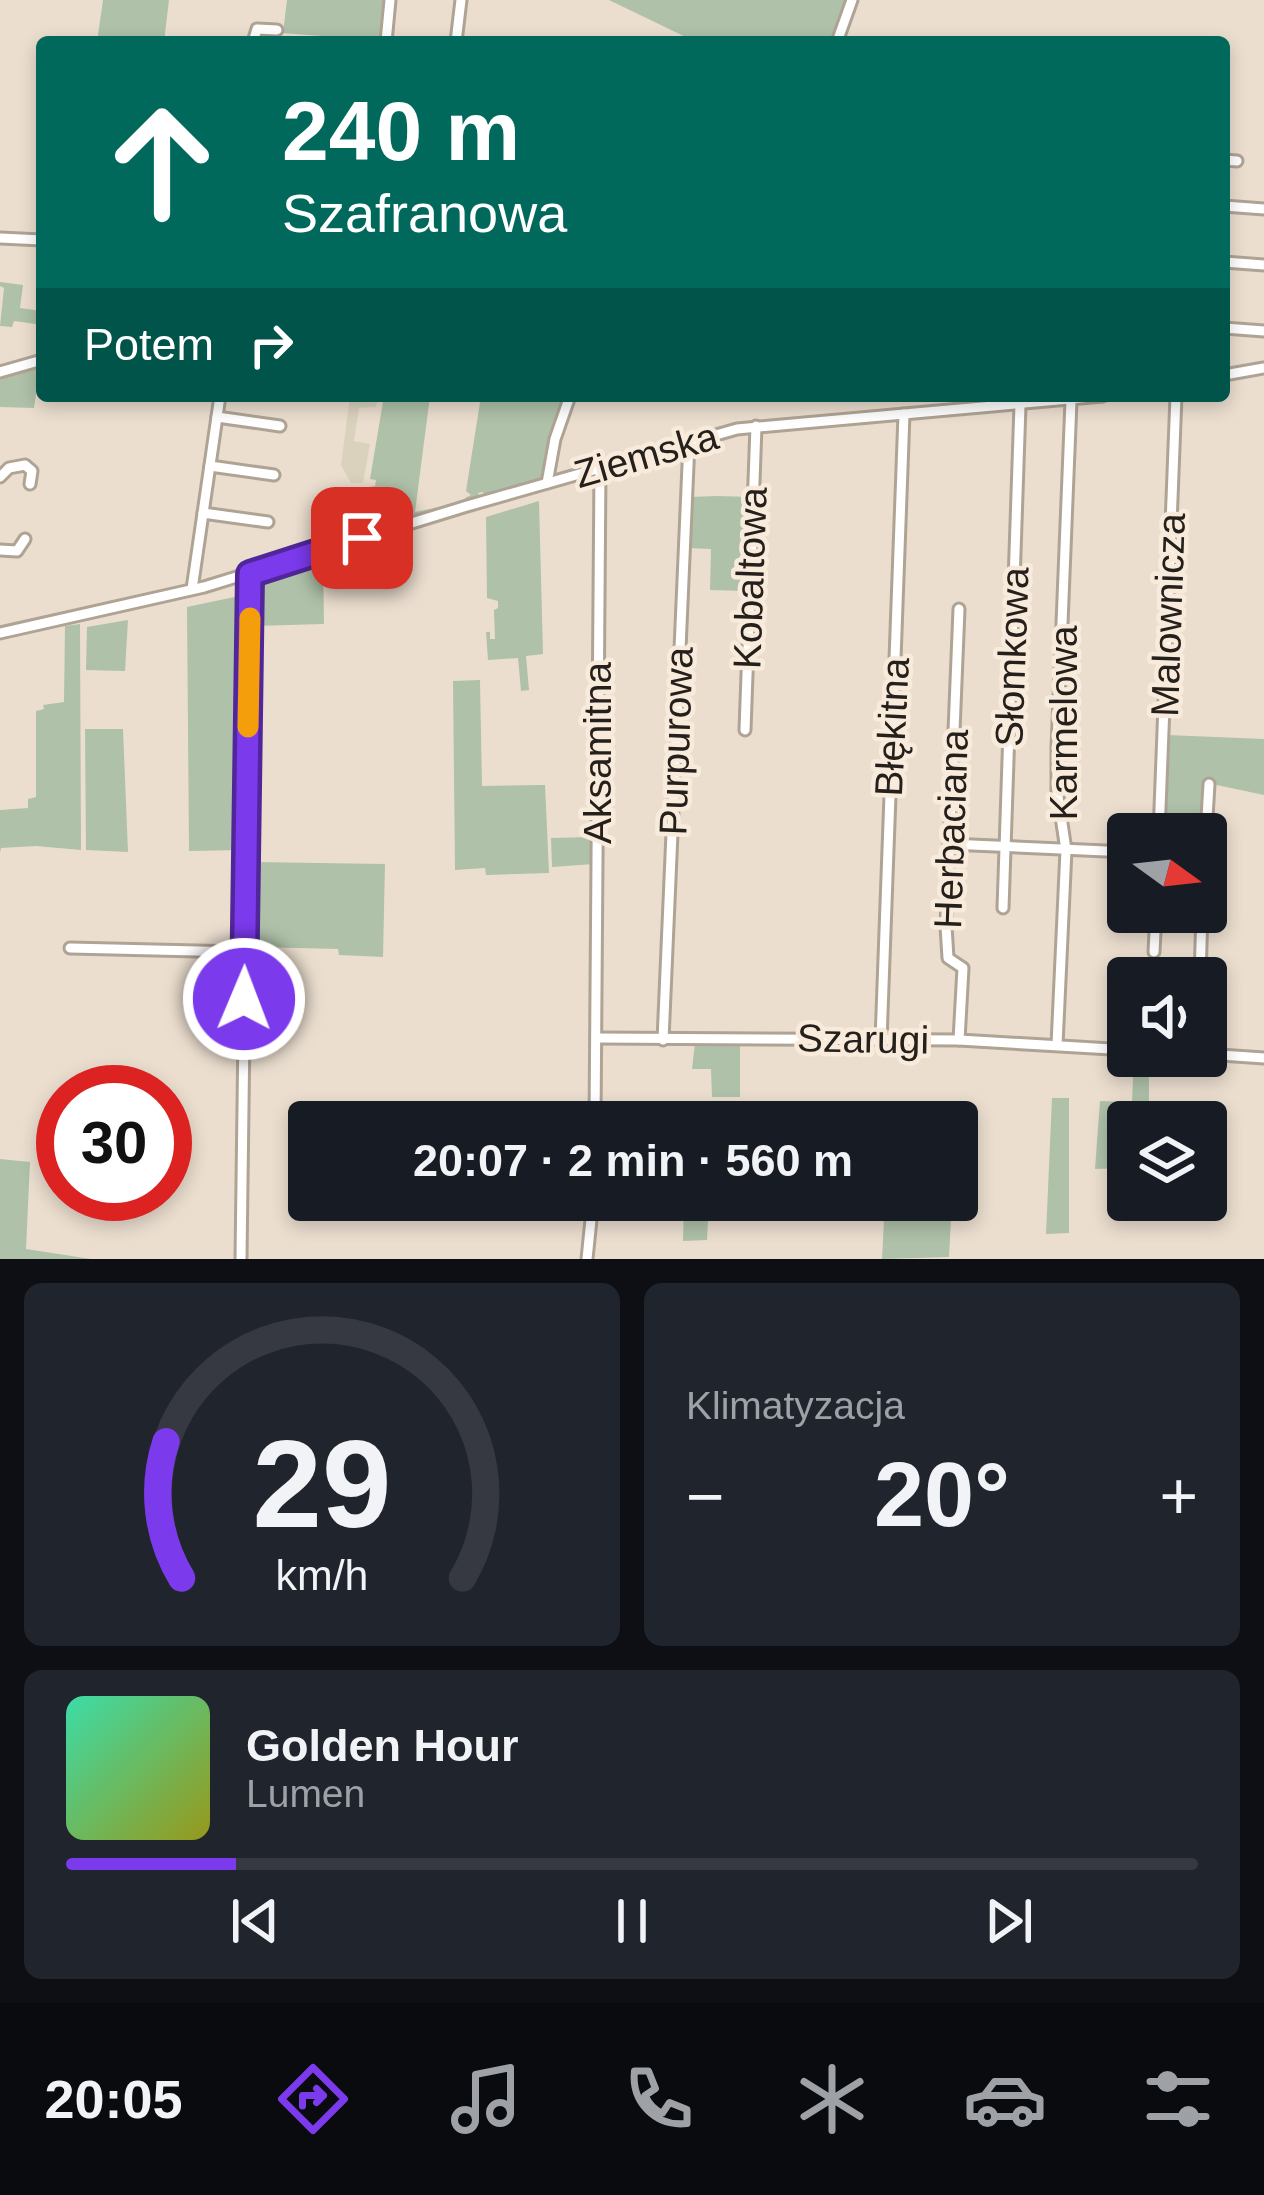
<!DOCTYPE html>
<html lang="pl">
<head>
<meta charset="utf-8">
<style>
	:root { --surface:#171b24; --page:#20242c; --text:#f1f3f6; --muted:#9ea1a6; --line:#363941; --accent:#7c3aed }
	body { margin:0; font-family:Arial,sans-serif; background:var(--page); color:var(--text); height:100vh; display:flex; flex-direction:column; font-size:45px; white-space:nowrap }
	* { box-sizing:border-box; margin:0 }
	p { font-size:39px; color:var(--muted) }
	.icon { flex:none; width:66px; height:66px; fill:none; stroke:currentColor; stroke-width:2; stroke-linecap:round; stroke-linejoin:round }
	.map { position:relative; height:1259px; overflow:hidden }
	.side { display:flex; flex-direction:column; gap:24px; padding:24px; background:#0d0f14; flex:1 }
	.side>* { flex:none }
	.hud { position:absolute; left:36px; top:36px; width:1194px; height:366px; border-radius:12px; box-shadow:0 6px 18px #0003; background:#00695c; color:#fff; overflow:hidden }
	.needle { width:78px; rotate:105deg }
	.controls { position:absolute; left:1107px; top:813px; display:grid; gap:24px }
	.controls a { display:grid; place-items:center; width:120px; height:120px; border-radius:12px; background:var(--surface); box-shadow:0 6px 18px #0003; font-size:60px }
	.speed { position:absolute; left:36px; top:1065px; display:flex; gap:24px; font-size:60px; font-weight:700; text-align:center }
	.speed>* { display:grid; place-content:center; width:156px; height:156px; border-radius:50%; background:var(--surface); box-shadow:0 6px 18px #0003; line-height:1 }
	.speed .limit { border:18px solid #d22; background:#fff; color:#111 }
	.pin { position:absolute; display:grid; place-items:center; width:102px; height:102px; color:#fff; margin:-51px; border-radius:24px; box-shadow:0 6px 18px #0006 }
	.me { position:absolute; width:132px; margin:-66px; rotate:1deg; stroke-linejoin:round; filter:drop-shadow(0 0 9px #0008) }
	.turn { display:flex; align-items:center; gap:42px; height:252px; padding:0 48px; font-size:54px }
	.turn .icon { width:156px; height:156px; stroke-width:2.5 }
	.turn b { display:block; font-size:84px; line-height:102px }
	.then { display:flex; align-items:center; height:114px; padding:0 48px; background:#0003; gap:24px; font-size:45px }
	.big { font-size:90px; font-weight:800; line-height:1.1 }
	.side .widget { flex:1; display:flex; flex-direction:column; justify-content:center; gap:18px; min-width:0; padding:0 42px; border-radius:18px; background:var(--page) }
	.side .dial { align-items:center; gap:0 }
	.dial svg { height:312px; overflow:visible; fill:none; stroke:var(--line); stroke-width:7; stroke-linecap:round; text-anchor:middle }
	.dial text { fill:var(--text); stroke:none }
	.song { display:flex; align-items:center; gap:36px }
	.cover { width:144px; height:144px; border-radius:18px; background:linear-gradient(135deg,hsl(160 70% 55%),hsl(60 70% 35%)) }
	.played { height:12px; border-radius:6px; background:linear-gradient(90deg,var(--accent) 15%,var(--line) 15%) }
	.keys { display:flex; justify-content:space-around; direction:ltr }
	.heat { display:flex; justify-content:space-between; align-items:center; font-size:66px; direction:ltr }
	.side .tiles { flex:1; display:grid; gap:24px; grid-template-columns:1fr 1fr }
	.widget:last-child { grid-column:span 2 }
	.trip { position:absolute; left:288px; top:1101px; width:690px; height:120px; border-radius:12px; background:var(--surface); box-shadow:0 6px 18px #0003; font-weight:800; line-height:120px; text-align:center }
	.tabs { display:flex; height:192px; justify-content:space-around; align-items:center; background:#090b0e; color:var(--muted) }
	.tabs .icon { width:84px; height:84px }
	.tabs .active { color:var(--accent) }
	.tabs b { font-size:54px; color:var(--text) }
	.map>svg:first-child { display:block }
	.industrial { fill:#dbd2be }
	.green { fill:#afc1a9 }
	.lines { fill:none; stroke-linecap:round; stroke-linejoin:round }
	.minor-casing { stroke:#afa394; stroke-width:15 }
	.minor { stroke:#fff; stroke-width:9 }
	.route-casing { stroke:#51269a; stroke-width:30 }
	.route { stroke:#7c3aed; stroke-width:21 }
	.slow { stroke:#f59e0b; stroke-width:21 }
	.labels { text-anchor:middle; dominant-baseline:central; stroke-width:9; stroke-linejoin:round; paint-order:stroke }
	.street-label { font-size:39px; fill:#25201b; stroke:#f9ebdc }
</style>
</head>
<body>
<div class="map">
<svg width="1264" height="1259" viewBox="0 0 1264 1259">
	<rect width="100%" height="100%" fill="#ebdecf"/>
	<polygon class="industrial" points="350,396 378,396 376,407 359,408 354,441 370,444 363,483 351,483 341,465"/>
	<g class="green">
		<polygon points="103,0 169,0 164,42 97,42"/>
		<polygon points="287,0 389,0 384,42 321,42 321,36 283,33"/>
		<polygon points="609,0 850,0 834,42 696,42"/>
		<polygon points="0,282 23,285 20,308 42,311 42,325 14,321 12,327 0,326 4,288 0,286"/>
		<polygon points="40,367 34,408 0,407 0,378"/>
		<polygon points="384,396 430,396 415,512 448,505 448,511 364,534 369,487 375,486 376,480 370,479"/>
		<polygon points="481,396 566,396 540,480 485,497 483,492 478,493 481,499 466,503 465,498 471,495 466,491"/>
		<polygon points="717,496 753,497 750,568 746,569 745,591 710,590 711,549 687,548 689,497"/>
		<polygon points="539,501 543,654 526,656 529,690 521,691 518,658 488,660 486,632 490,632 490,639 495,639 494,610 498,608 498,601 487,598 486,517"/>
		<polygon points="323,561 324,624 255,626 256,580"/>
		<polygon points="244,595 244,850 189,851 187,607"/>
		<polygon points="128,620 125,671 86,670 87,627"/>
		<polygon points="80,624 81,850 36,846 1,848 0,853 0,810 28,808 28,799 36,797 36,711 44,709 43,705 64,702 65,626"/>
		<polygon points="480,680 482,786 545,785 549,873 486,875 485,868 455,870 453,681"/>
		<polygon points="85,729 123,729 128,852 86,850"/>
		<polygon points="1167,735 1264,739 1264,795 1212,784 1205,834 1164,834"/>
		<polygon points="593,837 594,864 552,867 551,838"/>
		<polygon points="251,862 385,864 383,957 339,955 338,949 251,947"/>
		<polygon points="695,1043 740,1043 740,1097 712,1097 711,1069 692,1069"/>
		<polygon points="1134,1056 1149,1056 1149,1108 1165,1108 1164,1122 1128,1122 1128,1168 1095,1169 1100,1101 1132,1102"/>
		<polygon points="1052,1098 1069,1098 1069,1233 1046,1234"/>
		<polygon points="0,1159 30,1162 26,1249 91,1259 0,1259"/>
		<polygon points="684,1200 709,1200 707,1240 683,1241"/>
		<polygon points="885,1200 952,1200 949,1257 882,1259"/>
	</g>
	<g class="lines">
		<g class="minor-casing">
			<g id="minor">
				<polyline points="253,42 257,29 277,30"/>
				<polyline points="386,42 390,0"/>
				<polyline points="456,42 461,0"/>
				<polyline points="837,42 852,0"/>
				<polyline points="1224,160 1237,161"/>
				<polyline points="1224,206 1264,209"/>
				<polyline points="0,238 42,240"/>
				<polyline points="1224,262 1264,265"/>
				<polyline points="1224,328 1264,331"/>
				<polyline points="0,372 42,360"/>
				<polyline points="1224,375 1264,368"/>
				<polyline points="217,417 280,426"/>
				<polyline points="210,466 274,475"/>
				<polyline points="0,477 9,468 25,465 32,471 30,484"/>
				<polyline points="547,483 555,439 570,396"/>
				<polyline points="203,513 268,522"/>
				<polyline points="0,550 17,551 25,539"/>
				<polyline points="192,589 220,396"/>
				<polyline points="959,609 946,926 948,958 963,968 959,1040"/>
				<polyline points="0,633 204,587 467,506 737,429 1103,396"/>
				<polyline points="745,730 756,426"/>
				<polyline points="1159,834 1176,396"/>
				<polyline points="1206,834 1209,784"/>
				<polyline points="949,844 1128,852"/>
				<polyline points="1003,908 1020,405"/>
				<polyline points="70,948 239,952 245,950"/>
				<polyline points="1154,952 1156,912"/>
				<polyline points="1200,978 1202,912"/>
				<polyline points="597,1038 959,1040 1128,1050"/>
				<polyline points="663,1040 689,442"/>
				<polyline points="881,1040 904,414"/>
				<polyline points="1057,1045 1066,850 1057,790 1057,747 1071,401"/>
				<polyline points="1206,1054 1264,1058"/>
				<polyline points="595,1122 600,468"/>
				<polyline points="241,1259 250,574"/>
				<polyline points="587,1259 593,1200"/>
			</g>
		</g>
		<use href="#minor" class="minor"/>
	</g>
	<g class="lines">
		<g class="route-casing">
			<polyline id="route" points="244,999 250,574 362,538"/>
		</g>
		<use href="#route" class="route"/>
		<polyline class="slow" points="248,727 250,618"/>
	</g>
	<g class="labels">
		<g class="street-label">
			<text transform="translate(646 455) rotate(-16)">Ziemska</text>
			<text transform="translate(750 578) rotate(-88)">Kobaltowa</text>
			<text transform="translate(1168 615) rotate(-88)">Malownicza</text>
			<text transform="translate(1012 657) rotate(-88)">Słomkowa</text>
			<text transform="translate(1063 723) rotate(-90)">Karmelowa</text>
			<text transform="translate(892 727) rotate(-87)">Błękitna</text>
			<text transform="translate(676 741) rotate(-88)">Purpurowa</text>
			<text transform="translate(597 753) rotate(-90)">Aksamitna</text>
			<text transform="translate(951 829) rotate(-88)">Herbaciana</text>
			<text transform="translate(863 1039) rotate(1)">Szarugi</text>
		</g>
	</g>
</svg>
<div class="controls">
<a><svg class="needle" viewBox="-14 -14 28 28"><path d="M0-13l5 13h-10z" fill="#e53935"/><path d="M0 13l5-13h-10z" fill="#9ea1a6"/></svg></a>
<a><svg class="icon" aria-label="sound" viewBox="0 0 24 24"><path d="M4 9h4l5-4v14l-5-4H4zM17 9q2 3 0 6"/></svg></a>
<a><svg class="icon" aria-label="layers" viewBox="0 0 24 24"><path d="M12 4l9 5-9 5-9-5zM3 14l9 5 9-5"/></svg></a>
</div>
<div class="speed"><div class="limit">30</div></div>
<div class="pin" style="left:362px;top:538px;background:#d93025"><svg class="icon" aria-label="arrive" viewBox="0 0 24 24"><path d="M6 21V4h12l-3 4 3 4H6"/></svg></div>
<svg class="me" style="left:244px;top:999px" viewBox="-20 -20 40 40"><circle r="17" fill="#7c3aed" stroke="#fff" stroke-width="3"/><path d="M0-11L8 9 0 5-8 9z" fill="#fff"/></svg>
<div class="trip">20:07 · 2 min · 560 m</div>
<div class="hud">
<div class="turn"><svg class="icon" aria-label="ahead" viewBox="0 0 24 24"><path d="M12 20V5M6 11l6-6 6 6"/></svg><div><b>240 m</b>Szafranowa</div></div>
<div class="then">Potem<svg class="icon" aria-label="right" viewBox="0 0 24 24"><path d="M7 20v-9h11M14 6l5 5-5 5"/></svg></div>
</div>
</div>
<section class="side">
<div class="tiles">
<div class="widget dial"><svg viewBox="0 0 100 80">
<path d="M14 69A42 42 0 1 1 86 69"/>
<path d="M14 69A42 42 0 0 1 10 34" stroke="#7c3aed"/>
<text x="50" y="56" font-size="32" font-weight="700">29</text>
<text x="50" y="72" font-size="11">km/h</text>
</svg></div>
<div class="widget"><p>Klimatyzacja</p>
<div class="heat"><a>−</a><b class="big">20°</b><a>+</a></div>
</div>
<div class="widget">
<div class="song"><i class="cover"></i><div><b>Golden Hour</b><p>Lumen</p></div></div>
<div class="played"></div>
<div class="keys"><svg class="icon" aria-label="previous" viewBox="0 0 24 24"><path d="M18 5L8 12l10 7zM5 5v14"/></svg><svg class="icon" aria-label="pause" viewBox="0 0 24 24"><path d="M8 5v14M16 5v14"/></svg><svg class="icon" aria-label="next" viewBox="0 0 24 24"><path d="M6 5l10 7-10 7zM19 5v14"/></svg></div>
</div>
</div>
</section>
<nav class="tabs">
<b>20:05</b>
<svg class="icon active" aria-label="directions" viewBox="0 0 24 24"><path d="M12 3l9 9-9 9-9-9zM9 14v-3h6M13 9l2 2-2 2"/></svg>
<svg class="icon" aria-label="music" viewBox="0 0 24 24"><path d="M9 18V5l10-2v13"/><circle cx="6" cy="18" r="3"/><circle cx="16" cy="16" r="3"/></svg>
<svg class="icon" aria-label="phone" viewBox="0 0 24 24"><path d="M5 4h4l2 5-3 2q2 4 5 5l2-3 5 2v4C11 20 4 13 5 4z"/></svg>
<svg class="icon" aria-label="climate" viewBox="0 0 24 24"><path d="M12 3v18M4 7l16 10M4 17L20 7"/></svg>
<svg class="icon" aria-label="car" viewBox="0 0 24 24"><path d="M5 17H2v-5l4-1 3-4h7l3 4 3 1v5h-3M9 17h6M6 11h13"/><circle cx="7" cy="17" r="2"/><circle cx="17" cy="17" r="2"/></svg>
<svg class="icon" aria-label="filters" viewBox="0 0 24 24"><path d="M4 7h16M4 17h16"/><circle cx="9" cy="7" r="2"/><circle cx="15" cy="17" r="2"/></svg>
</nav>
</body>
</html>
